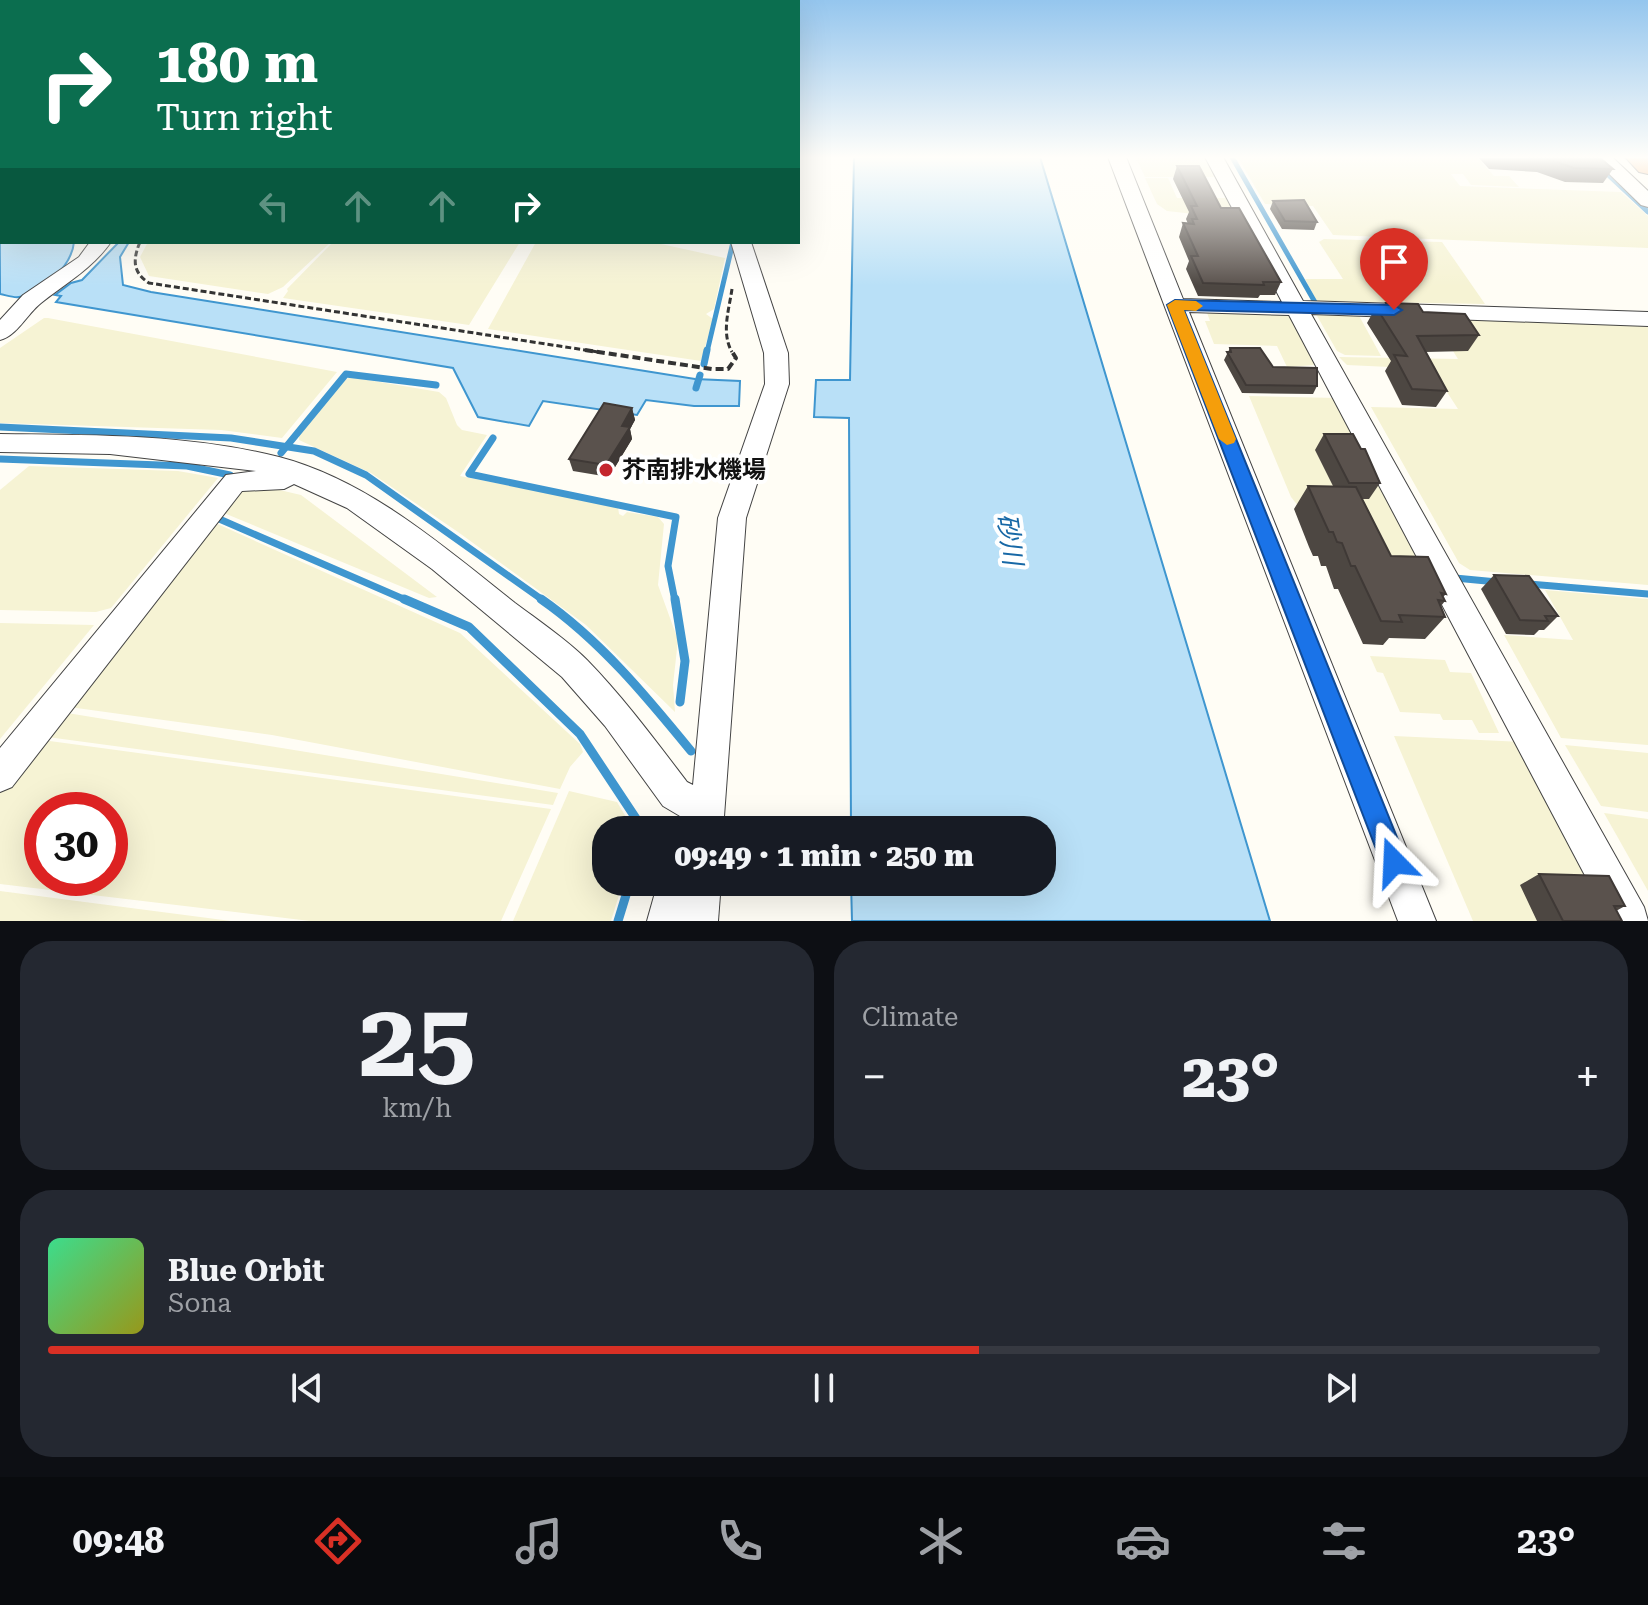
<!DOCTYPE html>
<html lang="en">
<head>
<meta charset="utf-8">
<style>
	:root { --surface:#171b24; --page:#242831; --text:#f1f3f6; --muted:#9ea1a6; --line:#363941; --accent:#d93025 }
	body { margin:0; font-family:"Roboto Serif","Noto Sans JP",serif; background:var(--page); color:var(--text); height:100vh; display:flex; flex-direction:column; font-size:30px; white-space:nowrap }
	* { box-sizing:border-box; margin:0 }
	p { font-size:26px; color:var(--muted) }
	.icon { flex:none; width:44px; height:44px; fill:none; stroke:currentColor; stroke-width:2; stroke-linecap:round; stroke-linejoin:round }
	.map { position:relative; height:921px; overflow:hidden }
	.drawer { display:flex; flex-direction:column; gap:20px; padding:20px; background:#0d0f14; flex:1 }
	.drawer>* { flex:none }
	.top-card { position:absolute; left:0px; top:0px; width:800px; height:244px; box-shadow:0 8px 32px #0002; background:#0b6e4f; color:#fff; overflow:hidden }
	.speed { position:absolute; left:24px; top:792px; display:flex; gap:16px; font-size:40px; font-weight:700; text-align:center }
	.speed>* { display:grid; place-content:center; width:104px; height:104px; border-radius:50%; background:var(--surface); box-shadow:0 8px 32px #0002; line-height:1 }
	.speed .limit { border:12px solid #d22; background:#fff; color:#111 }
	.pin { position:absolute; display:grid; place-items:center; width:68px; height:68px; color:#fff; margin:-82px -34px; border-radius:50% 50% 50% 0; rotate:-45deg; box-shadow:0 0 8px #0007 }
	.pin .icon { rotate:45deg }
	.me { position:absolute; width:88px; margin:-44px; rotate:339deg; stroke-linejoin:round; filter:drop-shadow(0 0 6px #0008) }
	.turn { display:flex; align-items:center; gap:28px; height:168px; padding:0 24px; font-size:36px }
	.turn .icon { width:104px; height:104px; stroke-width:2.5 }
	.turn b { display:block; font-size:56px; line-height:68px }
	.lanes { display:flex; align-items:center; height:76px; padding:0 24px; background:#0003; justify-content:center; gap:40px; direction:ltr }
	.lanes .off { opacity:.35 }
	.big { font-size:60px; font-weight:800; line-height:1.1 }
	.drawer .widget { flex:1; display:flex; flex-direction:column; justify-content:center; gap:12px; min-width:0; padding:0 28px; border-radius:32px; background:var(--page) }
	.drawer .dial { align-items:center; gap:0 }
	.dial b { font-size:104px; line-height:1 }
	.song { display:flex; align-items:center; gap:24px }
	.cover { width:96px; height:96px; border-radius:12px; background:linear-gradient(135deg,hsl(150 70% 55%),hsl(60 70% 35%)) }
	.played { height:8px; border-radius:4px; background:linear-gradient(90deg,var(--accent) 60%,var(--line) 60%) }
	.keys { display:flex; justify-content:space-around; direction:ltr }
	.heat { display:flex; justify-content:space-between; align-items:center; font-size:44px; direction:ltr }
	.drawer .tiles { flex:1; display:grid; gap:20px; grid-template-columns:1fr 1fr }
	.widget:last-child { grid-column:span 2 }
	.trip { position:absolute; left:592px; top:816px; width:464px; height:80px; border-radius:32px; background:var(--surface); box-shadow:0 8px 32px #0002; font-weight:800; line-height:80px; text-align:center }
	.tab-bar { display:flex; height:128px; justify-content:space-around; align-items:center; background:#090b0e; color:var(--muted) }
	.tab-bar .icon { width:56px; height:56px }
	.tab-bar .on { color:var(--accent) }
	.tab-bar b { font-size:36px; color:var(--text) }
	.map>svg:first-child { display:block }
	.farmland { fill:#f6f3d4; fill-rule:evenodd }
	.water { fill:#b9e0f7; stroke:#3f96cf; stroke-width:2 }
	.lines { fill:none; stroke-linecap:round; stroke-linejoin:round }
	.stream-far2 { stroke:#3f96cf; stroke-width:5 }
	.stream-far1 { stroke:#3f96cf; stroke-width:7 }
	.stream { stroke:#3f96cf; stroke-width:9 }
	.minor-casing { stroke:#444; stroke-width:2 }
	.highway-casing { stroke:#222; stroke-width:2 }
	.path-far1 { stroke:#333; stroke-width:3; stroke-dasharray:6 3; stroke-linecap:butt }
	.path { stroke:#333; stroke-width:4; stroke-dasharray:8 4; stroke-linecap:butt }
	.minor { fill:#fff; fill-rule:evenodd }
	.highway { fill:#f5a25d; fill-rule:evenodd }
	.wall { fill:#4d4742 }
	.shaded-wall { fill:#3f3936 }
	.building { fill:#5a524d; stroke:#3f3936; stroke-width:2 }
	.route { fill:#1a73e8; stroke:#114b97; stroke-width:2 }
	.slow { fill:#f59e0b }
	.poi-dot { fill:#c4262e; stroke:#fff; stroke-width:3 }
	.labels { text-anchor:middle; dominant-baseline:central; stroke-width:8; stroke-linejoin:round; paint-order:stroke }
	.poi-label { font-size:24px; font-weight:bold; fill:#111; stroke:#fff; text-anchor:start }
	.water-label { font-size:26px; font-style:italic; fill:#1768a6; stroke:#fff }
</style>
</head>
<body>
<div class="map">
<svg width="1648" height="921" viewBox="0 0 1648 921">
	<rect width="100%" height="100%" fill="#fffdf5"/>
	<g class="farmland">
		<polygon points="1207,157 1216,177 1145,177 1136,158"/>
		<polygon points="1477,157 1494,176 1509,176 1519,187 1471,185 1463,174 1451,174 1460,186 1621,192 1648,216 1648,248 1333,235 1313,206 1265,204 1238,158"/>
		<polygon points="1145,178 1168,178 1177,198 1227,198 1239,219 1167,211 1157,204"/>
		<polygon points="1324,239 1442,242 1485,304 1317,301 1305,279 1343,279 1319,242"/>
		<polygon points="148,242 331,242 283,287 268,294 149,276 140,257"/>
		<polygon points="333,242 520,242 469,325 283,298 288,291 287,289"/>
		<polygon points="536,242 652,242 725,258 714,309 706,314 713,319 701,361 488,329"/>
		<polygon points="1206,310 1291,315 1315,365 1287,367 1277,346 1214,344 1205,321 1210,321"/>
		<polygon points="1357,312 1381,356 1345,355 1337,351 1316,314"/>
		<polygon points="44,318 48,318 337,372 282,438 221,430 0,423 0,348"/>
		<polygon points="1433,319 1648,321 1648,585 1470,570 1459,563 1371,407 1458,409 1432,369 1347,365 1339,357 1458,359"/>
		<polygon points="350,377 439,392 446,398 457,425 462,430 487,435 460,476 618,507 619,514 623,516 627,512 658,517 664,524 658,585 678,640 673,685 675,712 586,625 458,532 371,473 299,440 299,435 339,384"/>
		<polygon points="1249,396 1336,398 1420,560 1363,557 1299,507 1291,497"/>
		<polygon points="29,466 178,471 218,478 111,608 96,612 0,610 0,490"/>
		<polygon points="250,483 301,495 437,597 429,598 219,511"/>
		<polygon points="213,522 460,633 580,744 583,752 570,767 560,789 272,735 62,706"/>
		<polygon points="1545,590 1648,599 1648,745 1561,738 1504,635 1573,640"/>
		<polygon points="0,623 94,625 0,739"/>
		<polygon points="1370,656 1445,660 1450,672 1471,673 1499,733 1479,733 1472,720 1443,720 1440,714 1400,712 1383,673 1377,672"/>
		<polygon points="61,712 558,793 553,805 40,736"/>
		<polygon points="1394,736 1523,742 1617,921 1473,921"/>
		<path d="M35,739L551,809L501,921H310L0,884V784ZM42,810H110V878H42Z"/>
		<polygon points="1565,745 1648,753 1648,812 1601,806"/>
		<polygon points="569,791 617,802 626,817 628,830 606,830 606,882 623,882 611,921 513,921"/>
		<polygon points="1604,813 1648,819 1648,891"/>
		<polygon points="0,891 231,921 0,921"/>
	</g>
	<g class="water">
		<polygon points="854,157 1040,157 1270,921 852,921 851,882 1042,882 1042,830 851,830 849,418 814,417 816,380 850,380"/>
		<path d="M0,238L2,242H74C72,265 43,294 19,297C13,298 6,295 0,294Z"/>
		<polygon points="119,242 129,242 120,257 123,285 151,292 695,379 740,381 739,406 694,406 646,400 637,415 543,401 529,426 478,417 453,368 56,302 61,296 55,295 71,283 82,280"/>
	</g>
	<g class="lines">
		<g class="stream-far2">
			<polyline points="1232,157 1316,304"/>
			<polyline points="1589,157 1648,212"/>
			<polyline points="707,352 733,242"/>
		</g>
		<g class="stream-far1">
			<polyline points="704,364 707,350"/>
			<polyline points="696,388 700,375"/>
			<polyline points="0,427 231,438 314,451 366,475 544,601"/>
			<polyline points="493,438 469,474 676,517 668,566 675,601"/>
			<polyline points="281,453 346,374 436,385"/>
			<polyline points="0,459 187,466 230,475"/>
			<polyline points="217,518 408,601"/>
			<polyline points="1455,578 1497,582"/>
			<polyline points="1529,584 1648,594"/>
		</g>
		<g class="stream">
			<polyline points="404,599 469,627 580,734 637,820 638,830"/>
			<path d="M541,599C600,640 646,696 691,751"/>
			<polyline points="675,599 685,661 680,702"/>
			<polyline points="618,921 630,882"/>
		</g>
		<g class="minor-casing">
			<g id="minor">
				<rect x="0" y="157" width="2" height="9"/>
				<polygon points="1108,157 1126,157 1183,299 1282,302 1205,157 1223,157 1303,301 1648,312 1648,326 1311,314 1644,907 1648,921 1609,921 1289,315 1189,312 1436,921 1398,921"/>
				<polygon points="1592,157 1612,157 1648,191 1648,207 1641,205"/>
				<path d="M90,242H111C92,269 66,283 41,303C27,314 17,336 0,340V320L23,295L79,257Z"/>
				<path d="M731,242H751L788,353L789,384L746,518L723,830H680L685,819L663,806L605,726L562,677L432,569L347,508L294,484L284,489L242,491L12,787L0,792V748L226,475L256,471L110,454L0,452V434C92,435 189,434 279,457C368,480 444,547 515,603C539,621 566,639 587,660C624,698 655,740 687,782L693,785L718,518L765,384L764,353Z"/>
				<polygon points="658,882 721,882 718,921 647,921"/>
			</g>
		</g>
		<g class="highway-casing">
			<polygon id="highway" points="1625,157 1648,157 1648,174 1639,172"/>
		</g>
		<g class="path-far1">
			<path d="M140,242C133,259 132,272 149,283L598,352"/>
			<path d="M732,289C729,310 721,333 732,352"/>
		</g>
		<polyline class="path" points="585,350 712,369 728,369 736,358 731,350"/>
		<use href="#minor" class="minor"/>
		<use href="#highway" class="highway"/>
	</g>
	<g class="wall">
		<polygon points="1479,158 1600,158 1613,169 1603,183 1565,182 1537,172 1489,169"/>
		<polygon points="1177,166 1221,208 1281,282 1275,295 1260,295 1258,298 1198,296 1186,269 1189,261 1179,237 1183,223 1188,224 1186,219 1189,212 1173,179"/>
		<polygon points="1273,201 1317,222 1314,230 1282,229 1270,209"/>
		<polygon points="1386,303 1423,312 1479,335 1468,351 1425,352 1447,391 1436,407 1402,405 1385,371 1391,361 1367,323 1376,307 1384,307"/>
		<polygon points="1230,348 1273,367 1317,386 1313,394 1242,393 1224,360"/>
		<polygon points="632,408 635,420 630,429 632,439 609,477 573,471 569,459"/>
		<polygon points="1324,434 1380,483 1369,499 1361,499 1391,556 1446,594 1443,597 1445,601 1441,606 1445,617 1425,639 1389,638 1383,645 1363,644 1338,589 1334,589 1326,566 1321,566 1318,556 1313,556 1309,547 1294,509 1308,486 1333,486 1315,450"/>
		<polygon points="1494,575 1558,616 1544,630 1539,630 1534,635 1506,634 1481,589"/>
		<polygon points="1539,874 1625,906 1616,911 1622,921 1537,921 1520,885"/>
	</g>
	<polygon class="shaded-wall" points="632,408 635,420 630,429 632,439 609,477 606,465 622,426"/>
	<g class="building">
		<polygon points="1528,158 1600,158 1613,169 1574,168 1545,158"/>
		<polygon points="1177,166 1199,166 1221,208 1239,208 1281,282 1263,282 1264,285 1203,283 1191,256 1198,256 1183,223 1194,224 1192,219 1197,219 1191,206 1197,206"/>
		<polygon points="1304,200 1317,222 1285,221 1273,201"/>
		<polygon points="1386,303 1418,304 1423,312 1465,314 1479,335 1417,336 1447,391 1412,389 1394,355 1407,356 1376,307 1388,307"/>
		<polygon points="1230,348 1260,348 1273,367 1317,368 1317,386 1246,385 1227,352 1231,352"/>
		<polygon points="604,403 632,408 622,426 630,427 606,465 569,459"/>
		<polygon points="1324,434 1353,434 1361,449 1365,449 1380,483 1349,483"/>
		<polygon points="1308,486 1356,487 1391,556 1428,557 1446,594 1441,593 1445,601 1438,600 1445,617 1399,615 1402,622 1381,621 1355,566 1351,566 1342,543 1337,542 1333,532 1329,532"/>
		<polygon points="1494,575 1529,576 1558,616 1545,616 1548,621 1520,620"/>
		<polygon points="1539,874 1609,876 1625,906 1614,906 1622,921 1563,921"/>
	</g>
	<linearGradient id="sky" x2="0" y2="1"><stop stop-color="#95c6ee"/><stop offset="0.55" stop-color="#fffefa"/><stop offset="1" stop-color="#fffefa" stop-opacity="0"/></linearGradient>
	<rect width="1648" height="286" fill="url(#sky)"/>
	<polygon class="route" points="1175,300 1394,305 1402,310 1394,315 1184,310 1407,862 1403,872 1394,875 1385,872 1381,862 1167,305"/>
	<polygon class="slow" points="1175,300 1196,301 1203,306 1196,311 1184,310 1236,439 1234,443 1227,445 1219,439 1167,305"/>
	<circle class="poi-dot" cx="606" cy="470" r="8"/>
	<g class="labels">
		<g class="poi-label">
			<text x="622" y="470">芥南排水機場</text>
		</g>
		<g class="water-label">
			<text transform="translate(1010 539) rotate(82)">砂川</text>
		</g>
	</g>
</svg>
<div class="speed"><div class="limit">30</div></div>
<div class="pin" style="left:1394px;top:310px;background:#d93025"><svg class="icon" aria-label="arrive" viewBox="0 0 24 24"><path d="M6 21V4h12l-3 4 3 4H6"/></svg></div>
<svg class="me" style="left:1394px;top:862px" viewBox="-20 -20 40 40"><path d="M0-17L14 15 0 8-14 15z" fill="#1a73e8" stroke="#fff" stroke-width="4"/></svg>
<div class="trip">09:49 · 1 min · 250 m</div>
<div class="top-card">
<div class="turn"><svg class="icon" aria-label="right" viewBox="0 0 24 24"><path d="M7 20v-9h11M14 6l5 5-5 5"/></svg><div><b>180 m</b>Turn right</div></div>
<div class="lanes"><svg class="icon off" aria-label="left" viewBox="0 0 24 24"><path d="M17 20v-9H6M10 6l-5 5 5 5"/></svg><svg class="icon off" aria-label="ahead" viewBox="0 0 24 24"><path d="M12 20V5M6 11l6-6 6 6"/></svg><svg class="icon off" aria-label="ahead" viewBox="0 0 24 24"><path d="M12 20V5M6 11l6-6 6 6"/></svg><svg class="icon" aria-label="right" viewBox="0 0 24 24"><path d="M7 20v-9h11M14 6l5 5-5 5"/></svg></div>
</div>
</div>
<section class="drawer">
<div class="tiles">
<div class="widget dial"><b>25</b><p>km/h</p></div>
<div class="widget"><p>Climate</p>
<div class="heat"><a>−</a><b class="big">23°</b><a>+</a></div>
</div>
<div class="widget">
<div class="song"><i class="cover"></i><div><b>Blue Orbit</b><p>Sona</p></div></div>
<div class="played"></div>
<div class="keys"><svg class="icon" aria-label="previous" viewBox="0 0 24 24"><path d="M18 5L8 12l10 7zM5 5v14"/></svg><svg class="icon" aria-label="pause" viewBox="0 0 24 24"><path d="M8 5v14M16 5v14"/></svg><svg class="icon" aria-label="next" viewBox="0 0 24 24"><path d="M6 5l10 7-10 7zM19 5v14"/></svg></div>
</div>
</div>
</section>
<nav class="tab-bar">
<b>09:48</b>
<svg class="icon on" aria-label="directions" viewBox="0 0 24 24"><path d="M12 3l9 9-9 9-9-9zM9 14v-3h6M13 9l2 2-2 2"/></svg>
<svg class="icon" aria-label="music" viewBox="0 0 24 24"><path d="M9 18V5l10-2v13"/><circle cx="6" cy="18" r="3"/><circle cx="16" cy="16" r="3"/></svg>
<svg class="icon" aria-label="phone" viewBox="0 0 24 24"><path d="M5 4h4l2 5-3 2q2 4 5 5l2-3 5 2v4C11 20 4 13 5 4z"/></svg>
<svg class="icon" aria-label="climate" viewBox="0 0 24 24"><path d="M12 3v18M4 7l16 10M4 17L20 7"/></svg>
<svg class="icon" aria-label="car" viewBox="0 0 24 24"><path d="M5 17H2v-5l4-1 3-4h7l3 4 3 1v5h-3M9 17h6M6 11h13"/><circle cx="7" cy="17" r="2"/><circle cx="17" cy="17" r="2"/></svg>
<svg class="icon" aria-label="filters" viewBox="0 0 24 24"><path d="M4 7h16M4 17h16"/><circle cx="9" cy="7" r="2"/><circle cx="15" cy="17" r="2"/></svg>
<b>23°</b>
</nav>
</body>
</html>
